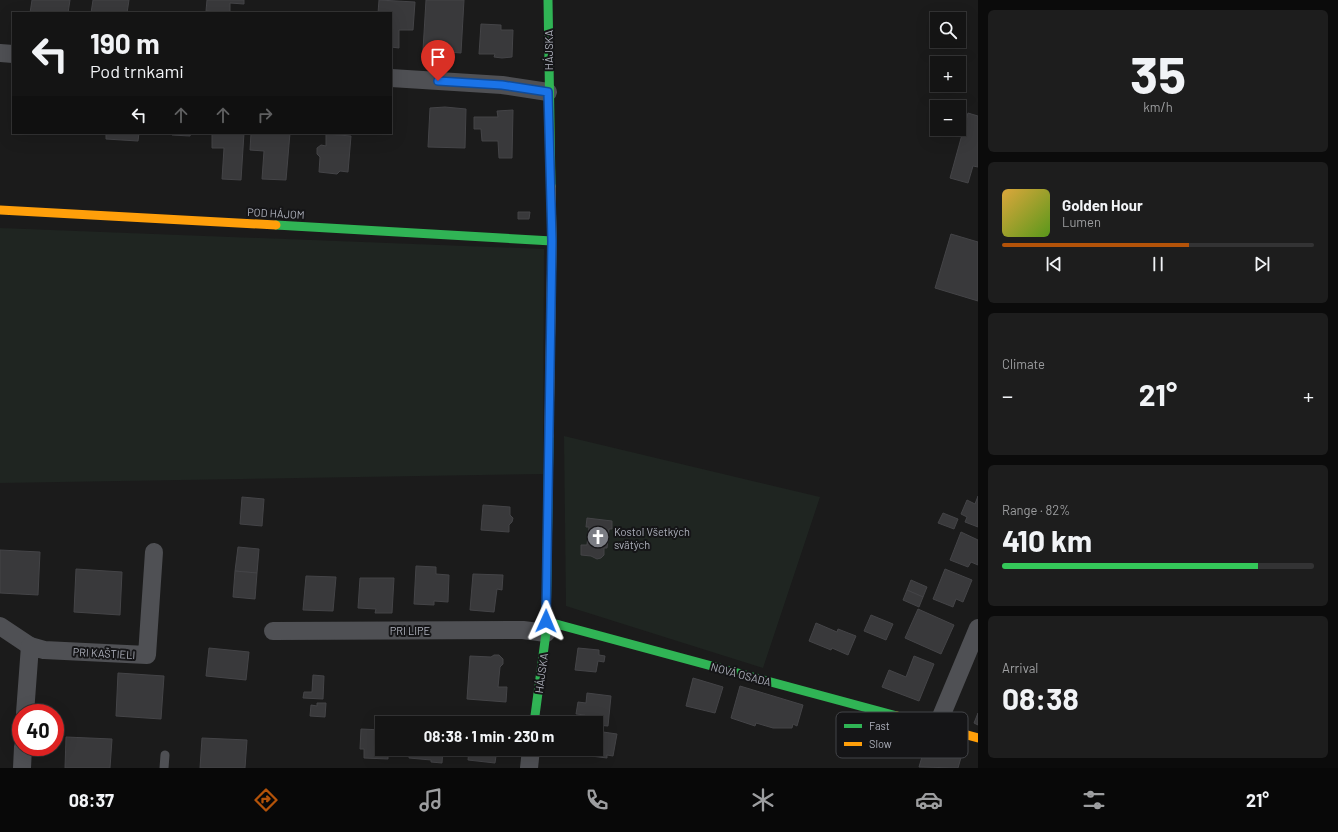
<!DOCTYPE html>
<html lang="en">
<head>
<meta charset="utf-8">
<style>
	:root { --surface:#141414; --page:#1d1d1d; --text:#f1f3f6; --muted:#9d9ea0; --line:#333334; --accent:#b45309 }
	body { margin:0; font-family:Barlow,sans-serif; background:var(--page); color:var(--text); height:100vh; display:flex; flex-direction:column; font-size:15px; white-space:nowrap }
	* { box-sizing:border-box; margin:0 }
	p { font-size:13px; color:var(--muted) }
	.icon { flex:none; width:22px; height:22px; fill:none; stroke:currentColor; stroke-width:2; stroke-linecap:round; stroke-linejoin:round }
	.map { position:relative; flex:1; overflow:hidden }
	.panel { display:flex; flex-direction:column; gap:10px; padding:10px; background:#0b0b0b; width:360px }
	.panel>* { flex:none }
	.banner { position:absolute; left:12px; top:12px; width:380px; height:122px; border-radius:0px; box-shadow:0 4px 16px #0002,0 0 0 1px var(--line); background:#141414; color:var(--text); overflow:hidden }
	.controls { position:absolute; left:930px; top:12px; display:grid; gap:8px }
	.controls a { display:grid; place-items:center; width:36px; height:36px; border-radius:0px; background:var(--surface); box-shadow:0 4px 16px #0002,0 0 0 1px var(--line); font-size:20px }
	.speed { position:absolute; left:12px; top:704px; display:flex; gap:8px; font-size:20px; font-weight:700; text-align:center }
	.speed>* { display:grid; place-content:center; width:52px; height:52px; border-radius:50%; background:var(--surface); box-shadow:0 4px 16px #0002,0 0 0 1px var(--line); line-height:1 }
	.speed .limit { border:6px solid #d22; background:#fff; color:#111 }
	.pin { position:absolute; display:grid; place-items:center; width:34px; height:34px; color:#fff; margin:-41px -17px; border-radius:50% 50% 50% 0; rotate:-45deg; box-shadow:0 0 4px #0007 }
	.pin .icon { rotate:45deg }
	.me { position:absolute; width:44px; margin:-22px; rotate:1deg; stroke-linejoin:round; filter:drop-shadow(0 0 3px #0008) }
	.turn { display:flex; align-items:center; gap:14px; height:84px; padding:0 12px; font-size:18px }
	.turn .icon { width:52px; height:52px; stroke-width:2.5 }
	.turn b { display:block; font-size:28px; line-height:34px }
	.lanes { display:flex; align-items:center; height:38px; padding:0 12px; background:#0003; justify-content:center; gap:20px; direction:ltr }
	.lanes .off { opacity:.35 }
	.big { font-size:30px; font-weight:700; line-height:1.1 }
	.panel .tile { flex:1; display:flex; flex-direction:column; justify-content:center; gap:6px; min-width:0; padding:0 14px; border-radius:6px; background:var(--page) }
	.panel .dial { align-items:center; gap:0 }
	.dial b { font-size:52px; line-height:1 }
	.song { display:flex; align-items:center; gap:12px }
	.cover { width:48px; height:48px; border-radius:6px; background:linear-gradient(135deg,hsl(40 70% 55%),hsl(90 70% 35%)) }
	.played { height:4px; border-radius:2px; background:linear-gradient(90deg,var(--accent) 60%,var(--line) 60%) }
	.keys { display:flex; justify-content:space-around; direction:ltr }
	.heat { display:flex; justify-content:space-between; align-items:center; font-size:22px; direction:ltr }
	.charge { height:6px; border-radius:3px; background:linear-gradient(90deg,#34c759 82%,var(--line) 0) }
	.trip { position:absolute; left:375px; top:716px; width:228px; height:40px; border-radius:0px; background:var(--surface); box-shadow:0 4px 16px #0002,0 0 0 1px var(--line); font-weight:700; line-height:40px; text-align:center }
	.tabs { display:flex; height:64px; justify-content:space-around; align-items:center; background:#080808; color:var(--muted) }
	.tabs .icon { width:28px; height:28px }
	.tabs .current { color:var(--accent) }
	.tabs b { font-size:18px; color:var(--text) }
	main { display:flex; flex:1; min-height:0 }
	.map>svg:first-child { display:block }
	.green { fill:#1f2521 }
	.building { fill:#39393b; stroke:#444447 }
	.lines { fill:none; stroke-linecap:round; stroke-linejoin:round }
	.lane { stroke:#4f5054; stroke-width:9 }
	.street { stroke:#4f5054; stroke-width:18 }
	.fast { stroke:#30b455; stroke-width:9 }
	.slow { stroke:#ff9f0a; stroke-width:9 }
	.route-casing { stroke:#114b97; stroke-width:10 }
	.route { stroke:#1a73e8; stroke-width:7 }
	.labels { text-anchor:middle; dominant-baseline:central; stroke-width:4; stroke-linejoin:round; paint-order:stroke }
	.street-label { font-size:11px; fill:#adb0bb; stroke:#151517 }
	.poi-label { font-size:11px; fill:#adb0bb; stroke:#151517; text-anchor:start }
	.key { fill:#151517; stroke:#434448; stroke-width:1 }
	.key-label { font-size:11px; fill:#adb0bb }
</style>
</head>
<body>
<main>
<div class="map">
<svg width="978" height="768" viewBox="0 0 978 768">
	<rect width="100%" height="100%" fill="#1b1b1b"/>
	<g class="green">
		<polygon points="0,228 544,249 543,474 0,483"/>
		<polygon points="564,436 820,497 763,668 566,606"/>
	</g>
	<g class="building">
		<polygon points="32,0 70,0 68,13 30,13"/>
		<polygon points="93,0 129,0 127,13 91,13"/>
		<polygon points="207,0 244,0 244,4 230,3 230,13 206,11"/>
		<polygon points="379,0 415,2 413,30 399,30 399,48 391,47 391,13 378,13"/>
		<polygon points="426,0 464,0 461,53 423,50"/>
		<polygon points="481,24 501,25 501,30 513,30 512,57 502,58 494,57 495,54 479,54"/>
		<polygon points="445,107 466,109 465,148 428,147 430,108"/>
		<polygon points="513,110 512,158 499,158 498,141 482,141 481,129 474,129 474,117 498,117 497,111"/>
		<polygon points="968,113 978,116 978,167 973,166 968,183 950,178"/>
		<polygon points="106,133 139,133 138,141 106,139"/>
		<polygon points="172,133 191,133 190,136 172,135"/>
		<polygon points="212,133 244,133 241,180 222,179 224,148 212,148"/>
		<polygon points="251,133 290,133 286,180 262,179 264,151 250,150"/>
		<polygon points="326,134 351,136 348,172 340,171 337,174 319,172 320,157 317,154 317,148 321,145 326,146"/>
		<polygon points="518,212 530,212 529,219 518,219"/>
		<polygon points="951,234 978,242 978,301 935,288"/>
		<polygon points="978,496 978,527 965,522 967,517 961,514 967,500 975,504"/>
		<polygon points="242,497 264,499 262,526 240,524"/>
		<polygon points="483,505 510,507 510,515 513,518 512,522 509,525 509,532 481,530"/>
		<polygon points="943,513 958,519 954,529 938,523"/>
		<polygon points="587,518 612,521 612,529 609,529 607,548 604,548 604,555 601,558 597,559 591,556 581,555 581,545 587,545 589,527 586,527"/>
		<polygon points="961,532 978,540 978,565 971,562 968,567 950,560"/>
		<polygon points="238,547 259,549 257,573 235,571"/>
		<polygon points="0,550 40,552 38,595 0,593"/>
		<polygon points="416,566 436,567 436,574 449,575 448,602 434,601 434,605 414,604"/>
		<polygon points="76,569 122,572 120,615 74,612"/>
		<polygon points="945,569 972,580 963,602 956,599 953,607 933,599"/>
		<polygon points="235,571 257,573 255,599 233,597"/>
		<polygon points="473,574 503,575 502,590 497,589 494,612 470,610"/>
		<polygon points="306,576 336,577 333,611 303,610"/>
		<polygon points="360,578 394,578 392,613 375,613 376,609 358,608"/>
		<polygon points="911,580 927,587 923,597 907,590"/>
		<polygon points="907,590 923,597 919,607 903,600"/>
		<polygon points="918,609 954,625 941,654 905,638"/>
		<polygon points="871,615 893,624 886,640 864,631"/>
		<polygon points="816,623 837,632 838,629 856,636 848,655 832,648 831,650 809,641"/>
		<polygon points="209,648 249,652 246,680 206,676"/>
		<polygon points="578,648 599,650 599,655 605,656 604,662 598,661 596,672 575,670"/>
		<polygon points="494,655 499,655 503,659 503,664 500,667 498,687 507,687 506,702 467,699 470,656 491,657"/>
		<polygon points="914,656 934,664 919,701 882,687 889,670 906,677"/>
		<polygon points="118,673 164,676 161,719 116,716"/>
		<polygon points="313,675 324,676 323,699 303,698 304,692 312,692"/>
		<polygon points="693,678 723,687 715,713 686,706"/>
		<polygon points="740,686 803,705 797,726 793,724 792,728 773,728 756,723 755,726 731,718"/>
		<polygon points="587,693 611,696 608,726 596,725 596,723 584,723 585,715 576,714 578,702 586,703"/>
		<polygon points="317,703 326,703 325,717 310,716 311,705 317,706"/>
		<polygon points="978,713 978,725 974,723"/>
		<polygon points="361,729 382,730 382,749 388,749 388,759 364,758 364,749 360,749"/>
		<polygon points="596,731 617,734 613,756 607,755 607,758 591,756 592,749 596,749"/>
		<polygon points="66,737 112,739 110,768 65,768"/>
		<polygon points="202,738 247,740 245,768 200,768"/>
		<polygon points="926,743 962,754 958,768 919,767"/>
		<polygon points="410,749 443,749 442,763 431,762 431,760 409,758"/>
		<polygon points="469,749 497,749 495,763 468,760"/>
	</g>
	<g class="lines">
		<polyline class="lane" points="164,768 165,755"/>
		<g class="street">
			<polyline points="0,53 13,54"/>
			<polyline points="391,78 502,85 548,92"/>
			<polyline points="0,626 30,646"/>
			<polyline points="273,631 523,630 546,633"/>
			<polyline points="25,713 30,646 44,650 147,655 154,552"/>
			<polyline points="937,726 978,628"/>
			<polyline points="22,768 23,747"/>
			<polyline points="529,768 531,749"/>
		</g>
		<g class="fast">
			<polyline points="548,0 551,186"/>
			<polyline points="276,225 552,241"/>
			<polyline points="545,621 897,716"/>
			<polyline points="534,723 546,633 549,436"/>
		</g>
		<g class="slow">
			<polyline points="0,210 276,225"/>
			<polyline points="549,436 552,241 551,186"/>
			<polyline points="897,716 978,738"/>
		</g>
	</g>
	<g class="lines">
		<g class="route-casing">
			<polyline id="route" points="438,81 502,85 548,92 552,241 546,621"/>
		</g>
		<use href="#route" class="route"/>
	</g>
	<defs>
		<g id="church-disc" transform="scale(1.15)"><circle r="9.5" fill="#7a7c83" stroke="#151517"/><path d="M-1.2-6h2.4v3.5h3.3v2.4h-3.3V6h-2.4V-.1h-3.3v-2.4h3.3Z" fill="#fff"/></g>
	</defs>
	<g fill-rule="evenodd">
		<use href="#church-disc" x="598" y="537"/>
	</g>
	<g class="labels">
		<g class="street-label">
			<text transform="translate(548 50) rotate(-90)">HÁJSKA</text>
			<text transform="translate(276 213) rotate(3)">POD HÁJOM</text>
			<text x="410" y="630">PRI LIPE</text>
			<text transform="translate(104 653) rotate(3)">PRI KAŠTIELI</text>
			<text transform="translate(541 673) rotate(-82)">HÁJSKA</text>
			<text transform="translate(741 674) rotate(15)">NOVÁ OSADA</text>
		</g>
		<g class="poi-label">
			<text x="614" y="531">Kostol Všetkých<tspan x="614" dy="13">svätých</tspan></text>
		</g>
	</g>
	<rect x="836" y="712" width="132" height="46" rx="6" class="key"/>
	<rect x="844" y="724" width="18" height="4" fill="#30b455"/>
	<rect x="844" y="742" width="18" height="4" fill="#ff9f0a"/>
	<g class="key-label">
		<text x="869" y="730">Fast</text>
		<text x="869" y="748">Slow</text>
	</g>
</svg>
<div class="controls">
<a><svg class="icon" aria-label="search" viewBox="0 0 24 24"><circle cx="10" cy="10" r="6"/><path d="M15 15l6 6"/></svg></a>
<a>+</a>
<a>−</a>
</div>
<div class="speed"><div class="limit">40</div></div>
<div class="pin" style="left:438px;top:81px;background:#d93025"><svg class="icon" aria-label="arrive" viewBox="0 0 24 24"><path d="M6 21V4h12l-3 4 3 4H6"/></svg></div>
<svg class="me" style="left:546px;top:621px" viewBox="-20 -20 40 40"><path d="M0-17L14 15 0 8-14 15z" fill="#1a73e8" stroke="#fff" stroke-width="4"/></svg>
<div class="trip">08:38 · 1 min · 230 m</div>
<div class="banner">
<div class="turn"><svg class="icon" aria-label="left" viewBox="0 0 24 24"><path d="M17 20v-9H6M10 6l-5 5 5 5"/></svg><div><b>190 m</b>Pod trnkami</div></div>
<div class="lanes"><svg class="icon" aria-label="left" viewBox="0 0 24 24"><path d="M17 20v-9H6M10 6l-5 5 5 5"/></svg><svg class="icon off" aria-label="ahead" viewBox="0 0 24 24"><path d="M12 20V5M6 11l6-6 6 6"/></svg><svg class="icon off" aria-label="ahead" viewBox="0 0 24 24"><path d="M12 20V5M6 11l6-6 6 6"/></svg><svg class="icon off" aria-label="right" viewBox="0 0 24 24"><path d="M7 20v-9h11M14 6l5 5-5 5"/></svg></div>
</div>
</div>
<section class="panel">
<div class="tile dial"><b>35</b><p>km/h</p></div>
<div class="tile">
<div class="song"><i class="cover"></i><div><b>Golden Hour</b><p>Lumen</p></div></div>
<div class="played"></div>
<div class="keys"><svg class="icon" aria-label="previous" viewBox="0 0 24 24"><path d="M18 5L8 12l10 7zM5 5v14"/></svg><svg class="icon" aria-label="pause" viewBox="0 0 24 24"><path d="M8 5v14M16 5v14"/></svg><svg class="icon" aria-label="next" viewBox="0 0 24 24"><path d="M6 5l10 7-10 7zM19 5v14"/></svg></div>
</div>
<div class="tile"><p>Climate</p>
<div class="heat"><a>−</a><b class="big">21°</b><a>+</a></div>
</div>
<div class="tile"><p>Range · 82%</p><b class="big">410 km</b><div class="charge"></div></div>
<div class="tile"><p>Arrival</p><b class="big">08:38</b></div>
</section>
</main>
<nav class="tabs">
<b>08:37</b>
<svg class="icon current" aria-label="directions" viewBox="0 0 24 24"><path d="M12 3l9 9-9 9-9-9zM9 14v-3h6M13 9l2 2-2 2"/></svg>
<svg class="icon" aria-label="music" viewBox="0 0 24 24"><path d="M9 18V5l10-2v13"/><circle cx="6" cy="18" r="3"/><circle cx="16" cy="16" r="3"/></svg>
<svg class="icon" aria-label="phone" viewBox="0 0 24 24"><path d="M5 4h4l2 5-3 2q2 4 5 5l2-3 5 2v4C11 20 4 13 5 4z"/></svg>
<svg class="icon" aria-label="climate" viewBox="0 0 24 24"><path d="M12 3v18M4 7l16 10M4 17L20 7"/></svg>
<svg class="icon" aria-label="car" viewBox="0 0 24 24"><path d="M5 17H2v-5l4-1 3-4h7l3 4 3 1v5h-3M9 17h6M6 11h13"/><circle cx="7" cy="17" r="2"/><circle cx="17" cy="17" r="2"/></svg>
<svg class="icon" aria-label="filters" viewBox="0 0 24 24"><path d="M4 7h16M4 17h16"/><circle cx="9" cy="7" r="2"/><circle cx="15" cy="17" r="2"/></svg>
<b>21°</b>
</nav>
</body>
</html>
